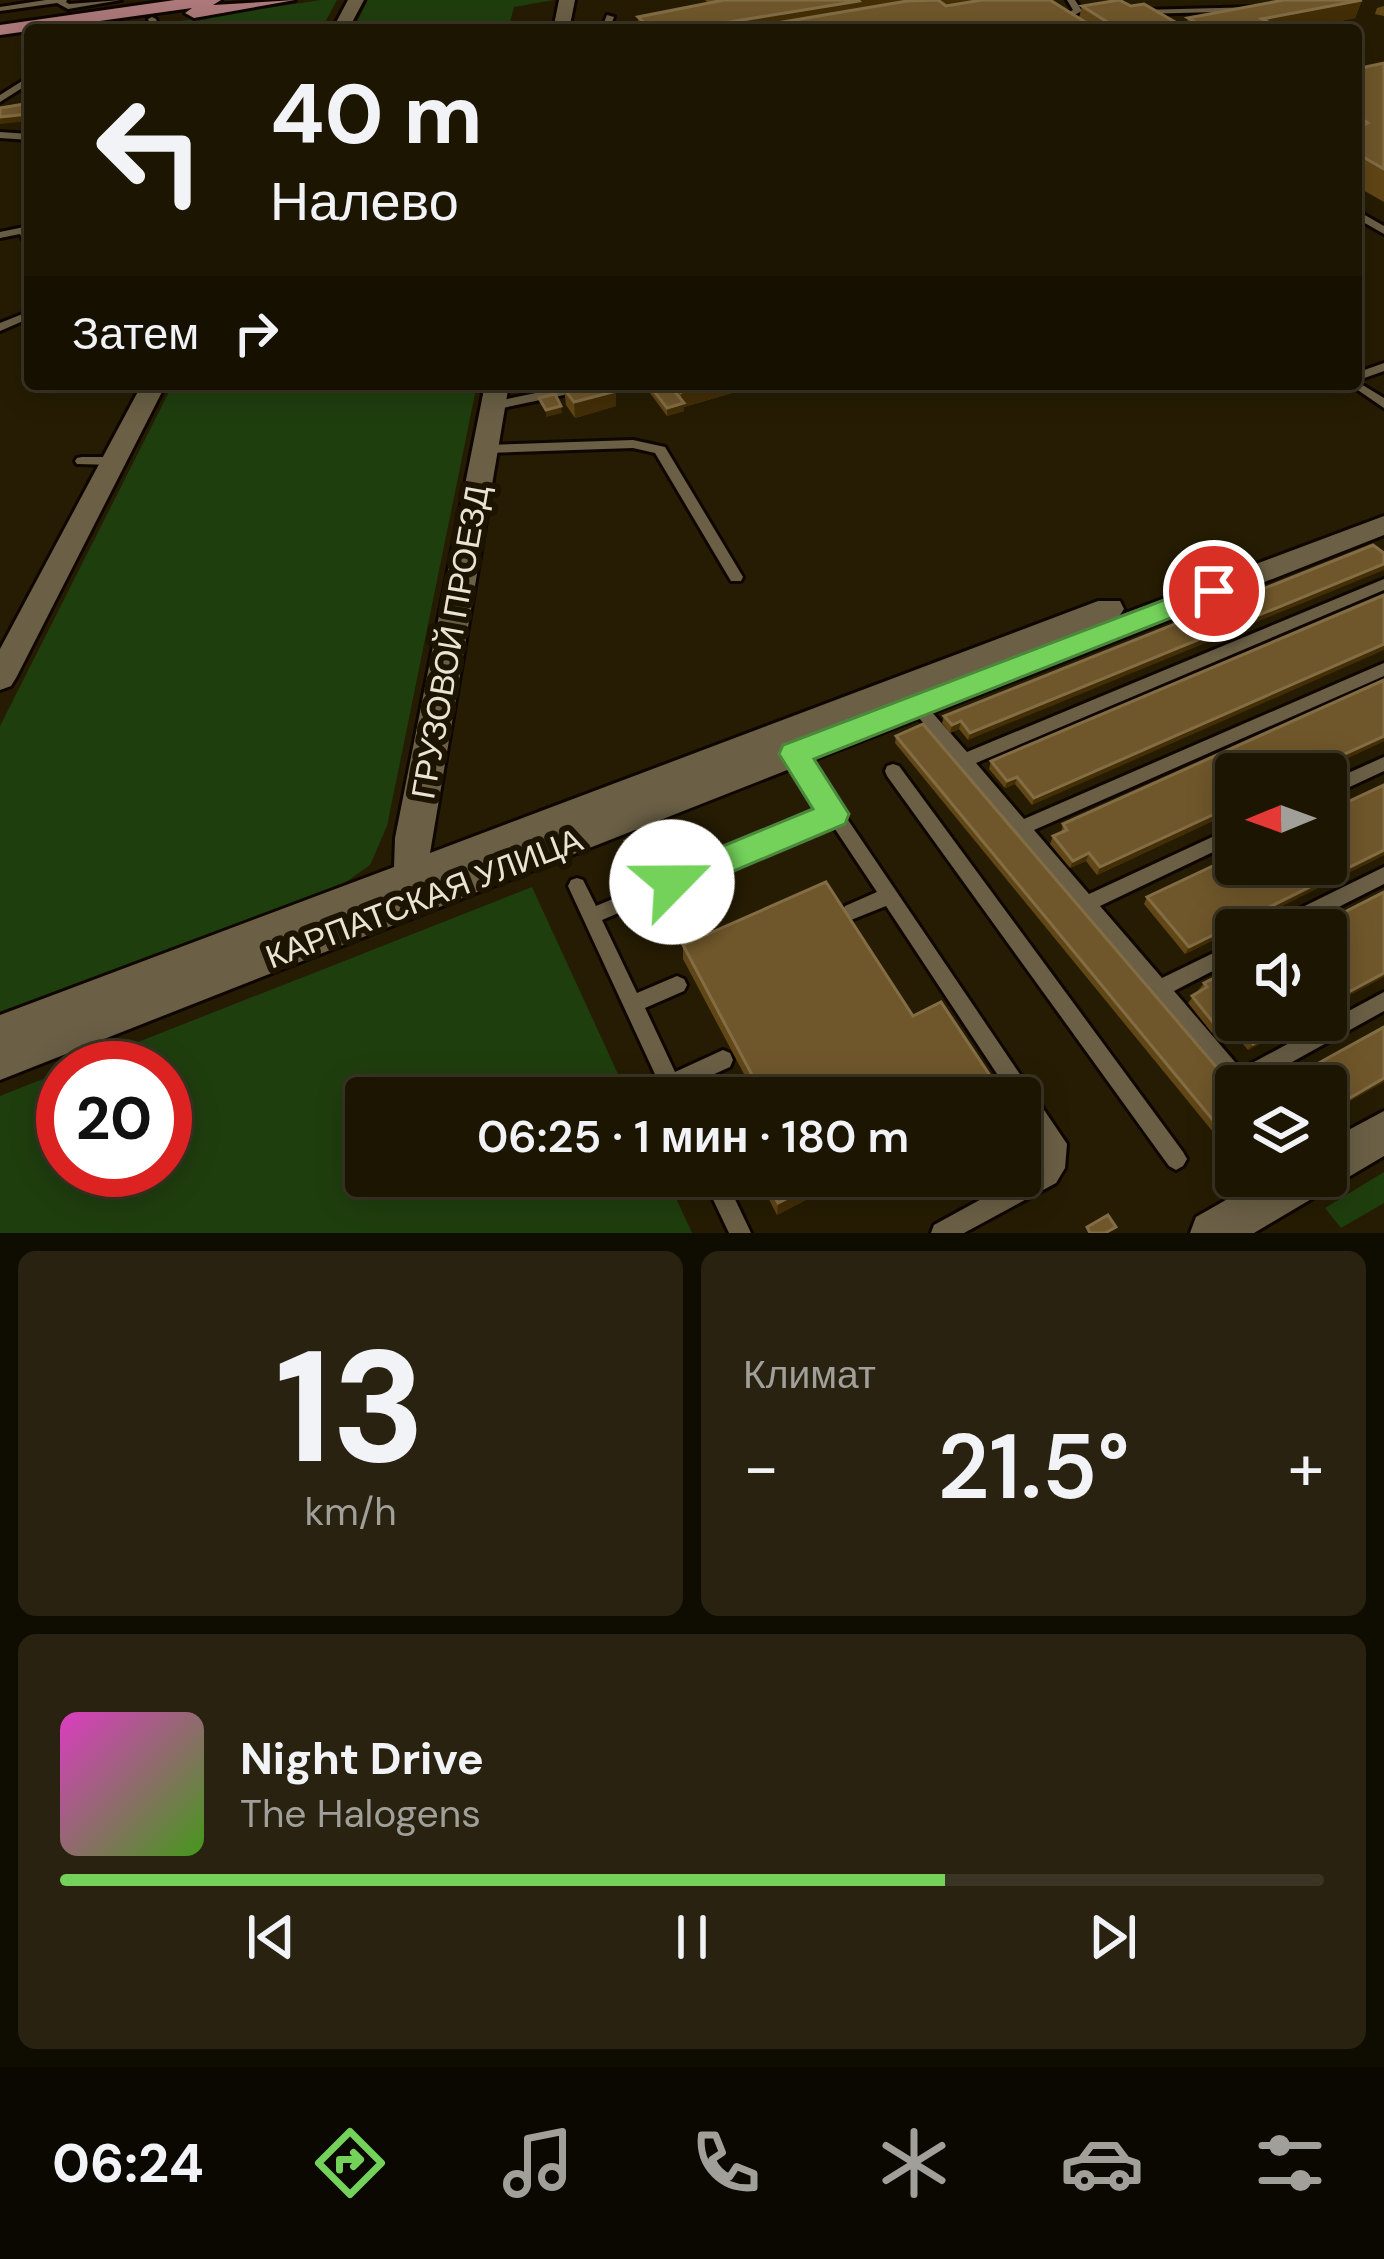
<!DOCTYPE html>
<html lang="ru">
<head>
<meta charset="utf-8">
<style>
	:root { --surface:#1c1502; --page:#292211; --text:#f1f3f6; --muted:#a09f99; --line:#3a3424; --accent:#74d25b }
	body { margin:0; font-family:"DM Sans",sans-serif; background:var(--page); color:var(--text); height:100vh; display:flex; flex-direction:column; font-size:45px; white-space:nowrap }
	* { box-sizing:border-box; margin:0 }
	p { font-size:39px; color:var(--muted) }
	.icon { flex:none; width:66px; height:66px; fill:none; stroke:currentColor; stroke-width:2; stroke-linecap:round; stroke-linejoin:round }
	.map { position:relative; height:1233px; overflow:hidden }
	.panel { display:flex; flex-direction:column; gap:18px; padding:18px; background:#0f0c01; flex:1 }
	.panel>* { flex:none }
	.guide { position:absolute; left:24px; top:24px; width:1338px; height:366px; border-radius:12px; box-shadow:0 6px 30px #0003,0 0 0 3px var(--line); background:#1c1502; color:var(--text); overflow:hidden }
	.needle { width:78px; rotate:269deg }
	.controls { position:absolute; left:1215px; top:753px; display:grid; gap:24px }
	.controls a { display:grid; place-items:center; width:132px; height:132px; border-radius:12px; background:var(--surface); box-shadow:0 6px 30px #0003,0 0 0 3px var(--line); font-size:60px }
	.speed { position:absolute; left:36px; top:1041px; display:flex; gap:24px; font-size:60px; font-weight:700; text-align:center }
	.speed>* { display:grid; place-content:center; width:156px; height:156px; border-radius:50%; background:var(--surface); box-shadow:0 6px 30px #0003,0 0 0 3px var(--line); line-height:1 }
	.speed .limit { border:18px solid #d22; background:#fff; color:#111 }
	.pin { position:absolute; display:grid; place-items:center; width:102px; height:102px; color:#fff; margin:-51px; border:6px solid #fff; border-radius:50%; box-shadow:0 3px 12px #0007 }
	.me { position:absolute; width:132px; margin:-66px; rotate:67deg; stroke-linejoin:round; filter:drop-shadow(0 0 9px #0008) }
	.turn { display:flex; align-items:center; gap:42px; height:252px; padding:0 48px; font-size:54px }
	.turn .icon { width:156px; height:156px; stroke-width:2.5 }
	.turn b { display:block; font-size:84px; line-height:102px }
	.then { display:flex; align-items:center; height:114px; padding:0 48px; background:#0003; gap:24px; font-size:45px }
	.big { font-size:90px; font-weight:600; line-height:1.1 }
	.panel .card { flex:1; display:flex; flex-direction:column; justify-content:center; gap:18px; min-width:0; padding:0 42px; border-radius:18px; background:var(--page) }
	.panel .dial { align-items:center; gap:0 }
	.dial b { font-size:156px; line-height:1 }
	.song { display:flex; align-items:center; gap:36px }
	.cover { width:144px; height:144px; border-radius:18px; background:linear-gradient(135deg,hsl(310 70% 55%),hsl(100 70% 35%)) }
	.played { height:12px; border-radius:6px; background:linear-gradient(90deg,var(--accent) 70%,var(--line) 70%) }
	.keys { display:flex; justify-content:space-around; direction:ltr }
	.heat { display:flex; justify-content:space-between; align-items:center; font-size:66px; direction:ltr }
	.panel .tiles { flex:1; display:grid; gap:18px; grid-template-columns:1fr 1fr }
	.card:last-child { grid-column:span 2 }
	.trip { position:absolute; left:345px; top:1077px; width:696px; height:120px; border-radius:12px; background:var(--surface); box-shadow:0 6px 30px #0003,0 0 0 3px var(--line); font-weight:600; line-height:120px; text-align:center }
	.tabs { display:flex; height:192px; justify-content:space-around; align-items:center; background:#0b0801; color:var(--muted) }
	.tabs .icon { width:84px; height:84px }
	.tabs .active { color:var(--accent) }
	.tabs b { font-size:54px; color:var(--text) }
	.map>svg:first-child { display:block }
	.green { fill:#1f3e0e }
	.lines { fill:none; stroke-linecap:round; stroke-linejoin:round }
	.service-casing { stroke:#0f0600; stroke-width:6 }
	.minor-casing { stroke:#0f0600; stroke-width:6 }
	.primary-casing { stroke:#0f0600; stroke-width:6 }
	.service { fill:#6b6046; fill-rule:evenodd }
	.minor { fill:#6b6046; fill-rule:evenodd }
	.primary { fill:#ad797a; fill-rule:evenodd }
	.wall { fill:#614616 }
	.shaded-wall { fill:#432e06 }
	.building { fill:#70572b; stroke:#836d45; stroke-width:3 }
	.route { fill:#74d25b; stroke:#4b883b; stroke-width:3 }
	.labels { text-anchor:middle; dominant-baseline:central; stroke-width:12; stroke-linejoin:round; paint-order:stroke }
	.street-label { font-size:33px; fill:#e9e3d4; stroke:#1c1300 }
</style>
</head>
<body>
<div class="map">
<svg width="1384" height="1233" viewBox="0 0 1384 1233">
	<rect width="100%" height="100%" fill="#261c03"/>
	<g class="green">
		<polygon points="321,0 337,0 321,30 169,28 180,21"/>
		<polygon points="368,0 554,0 514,7 508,30 353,30"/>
		<polygon points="173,384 477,384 387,826 370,865 329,894 0,1020 0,726"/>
		<polygon points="532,887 629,1098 366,1098 366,1176 666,1176 692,1233 0,1233 0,1096 63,1071 63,1170 165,1170 165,1068 72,1068"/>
		<polygon points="1384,1172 1384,1203 1341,1228 1325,1208"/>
	</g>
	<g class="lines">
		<g class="service-casing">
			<g id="service">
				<polygon points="46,0 67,0 66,2 69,4 121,0 68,9 57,3 0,11 0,7"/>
				<polygon points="1067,0 1075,0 1082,11 1059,23 1068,30 1058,30 1049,23 1073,10"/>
				<polygon points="1258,7 1258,11 1255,11 1141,14 1137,12 1141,10"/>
				<polygon points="607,15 614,17 609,30 601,30"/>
				<polygon points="152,17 156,19 160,30 152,30 148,19"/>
				<polygon points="30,76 30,83 0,102 0,95"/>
				<polygon points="0,132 30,134 30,140 0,138"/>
				<polygon points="1356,210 1384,226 1384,234 1356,218"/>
				<polygon points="24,227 30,232 30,246 26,245 20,234 0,238 0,232"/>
				<polygon points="30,311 30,318 0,331 0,323"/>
				<polygon points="1384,363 1384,371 1356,381 1384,398 1384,408 1349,384 1356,384 1356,373"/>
				<polygon points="579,384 603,384 597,388 493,410 487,406 493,402"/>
				<polygon points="633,440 665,447 743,577 741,581 731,581 655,453 633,448 485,453 478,449 485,445"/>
				<polygon points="82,457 114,457 121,461 114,465 77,464 75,461 77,458"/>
				<polygon points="1384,579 1384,590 976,763 1024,819 1384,663 1384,676 1034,830 1089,894 1236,826 1236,841 1100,906 1162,978 1236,942 1236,959 1174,991 1241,1069 1384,992 1384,1011 1249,1086 1236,1086 1236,1090 1231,1088 909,706 911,702 923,702 967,752"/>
				<path d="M794,747L800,749L1067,1144L1065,1168L1056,1183L964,1233H931L934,1225L1040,1167C1055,1131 1021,1131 1020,1098H1013L886,906L851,920L845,918L842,912L845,906L877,892L831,823L602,920L637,993L677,976L684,979L687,985L684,991L645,1008L675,1072L723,1050L730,1053L733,1060L730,1067L683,1088L687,1098H666L568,886L571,880L577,878L583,880L596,906L823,811L786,754L788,749Z"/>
				<polygon points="1384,757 1384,771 1326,798 1326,783"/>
				<polygon points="893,764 899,766 1183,1152 1187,1159 1183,1166 1176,1170 1169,1166 887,776 885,771 887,766"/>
				<polygon points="1384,867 1384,884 1293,930 1266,930 1268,924"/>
				<polygon points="702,1176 724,1176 751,1233 729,1233"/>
			</g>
		</g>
		<g class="minor-casing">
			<g id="minor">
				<polygon points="348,0 364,0 348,30 332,30"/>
				<polygon points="559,0 575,0 569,30 553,30"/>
				<polygon points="142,384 166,384 16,678 11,686 0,690 0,649"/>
				<polygon points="485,384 509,384 430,853 1098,601 1120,601 1124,609 1120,615 1384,516 1384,535 0,1080 0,1015 394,867 395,838"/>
				<polygon points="1384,1111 1384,1156 1254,1233 1190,1233 1196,1217 1268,1176 1326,1176 1326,1142"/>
			</g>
		</g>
		<g class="primary-casing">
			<polygon id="primary" points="175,0 221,0 213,5 295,0 194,18 185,13 192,8 0,35 0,25"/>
		</g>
		<use href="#service" class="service"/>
		<use href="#minor" class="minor"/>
		<use href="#primary" class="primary"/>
	</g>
	<g class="wall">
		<polygon points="705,0 975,0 945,5 1079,18 1082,6 1131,6 1185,28 1188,18 1362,0 1355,18 1295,30 638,30 638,17 708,3"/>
		<polygon points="1384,6 1384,16 1375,14 1377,8"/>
		<polygon points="1384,63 1384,202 1356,186 1356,69"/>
		<polygon points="655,384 763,384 684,407 684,411 667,416 650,393 650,386"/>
		<polygon points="564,389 616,406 575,418 566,405"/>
		<polygon points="1373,545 968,740 959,729 950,733 942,723 944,716"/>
		<polygon points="1384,595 1032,805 1015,784 1005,788 989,769 991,761"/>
		<polygon points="1384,680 1384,741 1313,774 1236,774 1236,810 1097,875 1086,861 1070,868 1050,844 1053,836 1061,833 1063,824"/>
		<polygon points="896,736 1236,1090 1236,1160 895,743"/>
		<polygon points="1384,785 1384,855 1185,954 1144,904 1147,897"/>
		<polygon points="683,945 913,1016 999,1089 995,1098 739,1098 753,1091 683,959"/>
		<polygon points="1204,983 1236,1020 1304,1020 1248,1050 1227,1025 1212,1033 1188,1003"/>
		<polygon points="757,1176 851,1176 777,1215"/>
	</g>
	<g class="shaded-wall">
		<polygon points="854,0 975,0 858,20 777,23 777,30 680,30"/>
		<polygon points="1362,0 1355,18 1295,30 1248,30 1262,19"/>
		<polygon points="30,114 30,121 0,124 0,117"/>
		<polygon points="710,384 763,384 684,407 684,411 667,416 667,408 681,404 681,392"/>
		<polygon points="616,391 616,406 575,418 574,402"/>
		<polygon points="561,406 562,413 546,417 546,410"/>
		<polygon points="1384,564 1384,570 968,740 970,733"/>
		<polygon points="1384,644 1384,650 1032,805 1034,798"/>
		<polygon points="961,721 959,729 950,733 952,725"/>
		<polygon points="1384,736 1384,741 1313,774 1301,774"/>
		<polygon points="1017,777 1015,784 1005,788 1007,781"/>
		<polygon points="1236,804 1236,810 1097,875 1100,867"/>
		<polygon points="656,850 657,857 634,866 634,859"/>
		<polygon points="1384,850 1384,855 1185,954 1189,947"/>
		<polygon points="1089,853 1086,861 1070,868 1073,861"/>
		<polygon points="1384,973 1384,977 1326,1008 1326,1004"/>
		<polygon points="1231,1018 1227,1025 1212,1033 1216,1026"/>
		<polygon points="1297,1020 1304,1020 1248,1050 1253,1044"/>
		<polygon points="1384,1078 1384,1082 1326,1115 1326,1112"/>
		<polygon points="999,1089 995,1098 981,1098"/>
		<polygon points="831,1176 851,1176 777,1215 778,1203"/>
	</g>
	<g class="building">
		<polygon points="724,0 858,0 859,1 680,30 652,30 638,17"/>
		<polygon points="938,0 946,6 982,0 1050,0 1090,25 1064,30 785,30 777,23 907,1"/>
		<polygon points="1119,0 1131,6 1144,4 1189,30 1120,30 1082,6"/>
		<polygon points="1284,0 1362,0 1262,19 1274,25 1248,30 1203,30 1208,29 1188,18"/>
		<polygon points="1384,63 1384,169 1356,153 1356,128 1368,123 1356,115 1356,69"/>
		<polygon points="30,103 30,114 0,117 0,108"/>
		<polygon points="584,384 611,384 616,391 574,402 564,389"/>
		<polygon points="655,384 669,384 684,403 667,408 650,386"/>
		<polygon points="675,384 710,384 681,392"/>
		<polygon points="555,394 561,406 546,410 539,398"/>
		<polygon points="1373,545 1384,553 1384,564 970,733 961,721 952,725 944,716"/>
		<polygon points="1384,595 1384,644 1034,798 1017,777 1007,781 991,761"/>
		<polygon points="1384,680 1384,736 1301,774 1236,774 1236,804 1100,867 1089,853 1073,861 1053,836 1067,830 1063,824"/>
		<polygon points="923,724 1236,1090 1236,1148 896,736"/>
		<polygon points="1384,785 1384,850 1189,947 1147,897 1236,855 1236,864 1326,864 1326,812"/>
		<polygon points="647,832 656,850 634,859 625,841"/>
		<polygon points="826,882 913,1016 941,1002 999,1089 981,1098 739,1098 759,1088 683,945"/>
		<polygon points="1384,892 1384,973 1326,1004 1326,930 1309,930"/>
		<polygon points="1236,967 1236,1020 1297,1020 1253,1044 1231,1018 1216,1026 1192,996 1207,987 1204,983"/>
		<polygon points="1384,1027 1384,1078 1326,1112 1326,1086 1277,1086"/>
		<polygon points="764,1176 831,1176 778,1203"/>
		<polygon points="1108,1215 1116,1227 1105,1233 1090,1233 1087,1227"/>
	</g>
	<polygon class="route" points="1214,581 1224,584 1224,597 814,759 849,814 845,824 684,892 660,892 656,882 660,872 813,809 779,754 783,745"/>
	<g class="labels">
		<g class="street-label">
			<text transform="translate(450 642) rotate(-80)">ГРУЗОВОЙ ПРОЕЗД</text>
			<text transform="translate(424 898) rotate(-21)">КАРПАТСКАЯ УЛИЦА</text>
		</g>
	</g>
</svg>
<div class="controls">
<a><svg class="needle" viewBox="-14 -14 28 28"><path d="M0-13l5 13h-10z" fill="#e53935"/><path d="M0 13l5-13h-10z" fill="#a09f99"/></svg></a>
<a><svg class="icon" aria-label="sound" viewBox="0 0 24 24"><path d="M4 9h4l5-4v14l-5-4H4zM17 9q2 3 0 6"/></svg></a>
<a><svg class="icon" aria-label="layers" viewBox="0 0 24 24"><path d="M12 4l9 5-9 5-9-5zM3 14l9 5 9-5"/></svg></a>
</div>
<div class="speed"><div class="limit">20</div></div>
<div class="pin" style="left:1214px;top:591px;background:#d93025"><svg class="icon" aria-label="arrive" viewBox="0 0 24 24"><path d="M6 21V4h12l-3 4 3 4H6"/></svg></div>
<svg class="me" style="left:672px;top:882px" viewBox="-20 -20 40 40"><circle r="19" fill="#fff"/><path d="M0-13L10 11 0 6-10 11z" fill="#74d25b"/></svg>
<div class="trip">06:25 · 1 мин · 180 m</div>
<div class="guide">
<div class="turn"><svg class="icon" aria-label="left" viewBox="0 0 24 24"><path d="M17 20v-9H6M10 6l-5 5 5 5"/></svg><div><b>40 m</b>Налево</div></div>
<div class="then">Затем<svg class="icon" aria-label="right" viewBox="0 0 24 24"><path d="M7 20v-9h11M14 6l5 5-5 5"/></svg></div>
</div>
</div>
<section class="panel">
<div class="tiles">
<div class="card dial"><b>13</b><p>km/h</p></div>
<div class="card"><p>Климат</p>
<div class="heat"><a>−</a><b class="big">21.5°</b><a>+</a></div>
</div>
<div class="card">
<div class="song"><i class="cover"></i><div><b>Night Drive</b><p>The Halogens</p></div></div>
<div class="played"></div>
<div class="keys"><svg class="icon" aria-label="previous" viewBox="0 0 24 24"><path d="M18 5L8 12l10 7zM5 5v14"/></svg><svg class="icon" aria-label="pause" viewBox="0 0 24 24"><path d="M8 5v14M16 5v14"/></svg><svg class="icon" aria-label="next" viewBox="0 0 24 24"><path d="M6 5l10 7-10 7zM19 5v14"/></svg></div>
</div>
</div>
</section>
<nav class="tabs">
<b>06:24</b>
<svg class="icon active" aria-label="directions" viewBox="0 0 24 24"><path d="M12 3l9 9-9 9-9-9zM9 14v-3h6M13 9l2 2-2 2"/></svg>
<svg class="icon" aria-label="music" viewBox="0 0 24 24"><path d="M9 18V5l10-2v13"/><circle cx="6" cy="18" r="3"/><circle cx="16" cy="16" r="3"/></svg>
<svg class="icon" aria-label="phone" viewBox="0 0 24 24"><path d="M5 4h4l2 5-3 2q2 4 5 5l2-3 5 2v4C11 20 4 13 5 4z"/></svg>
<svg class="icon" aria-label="climate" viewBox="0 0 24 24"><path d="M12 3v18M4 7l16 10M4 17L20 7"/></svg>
<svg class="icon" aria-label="car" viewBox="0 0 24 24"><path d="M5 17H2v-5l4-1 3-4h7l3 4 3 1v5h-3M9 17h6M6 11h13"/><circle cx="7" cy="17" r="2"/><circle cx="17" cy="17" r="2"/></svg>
<svg class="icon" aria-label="filters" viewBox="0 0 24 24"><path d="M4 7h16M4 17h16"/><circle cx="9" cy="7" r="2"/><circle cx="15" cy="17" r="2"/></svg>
</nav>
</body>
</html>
